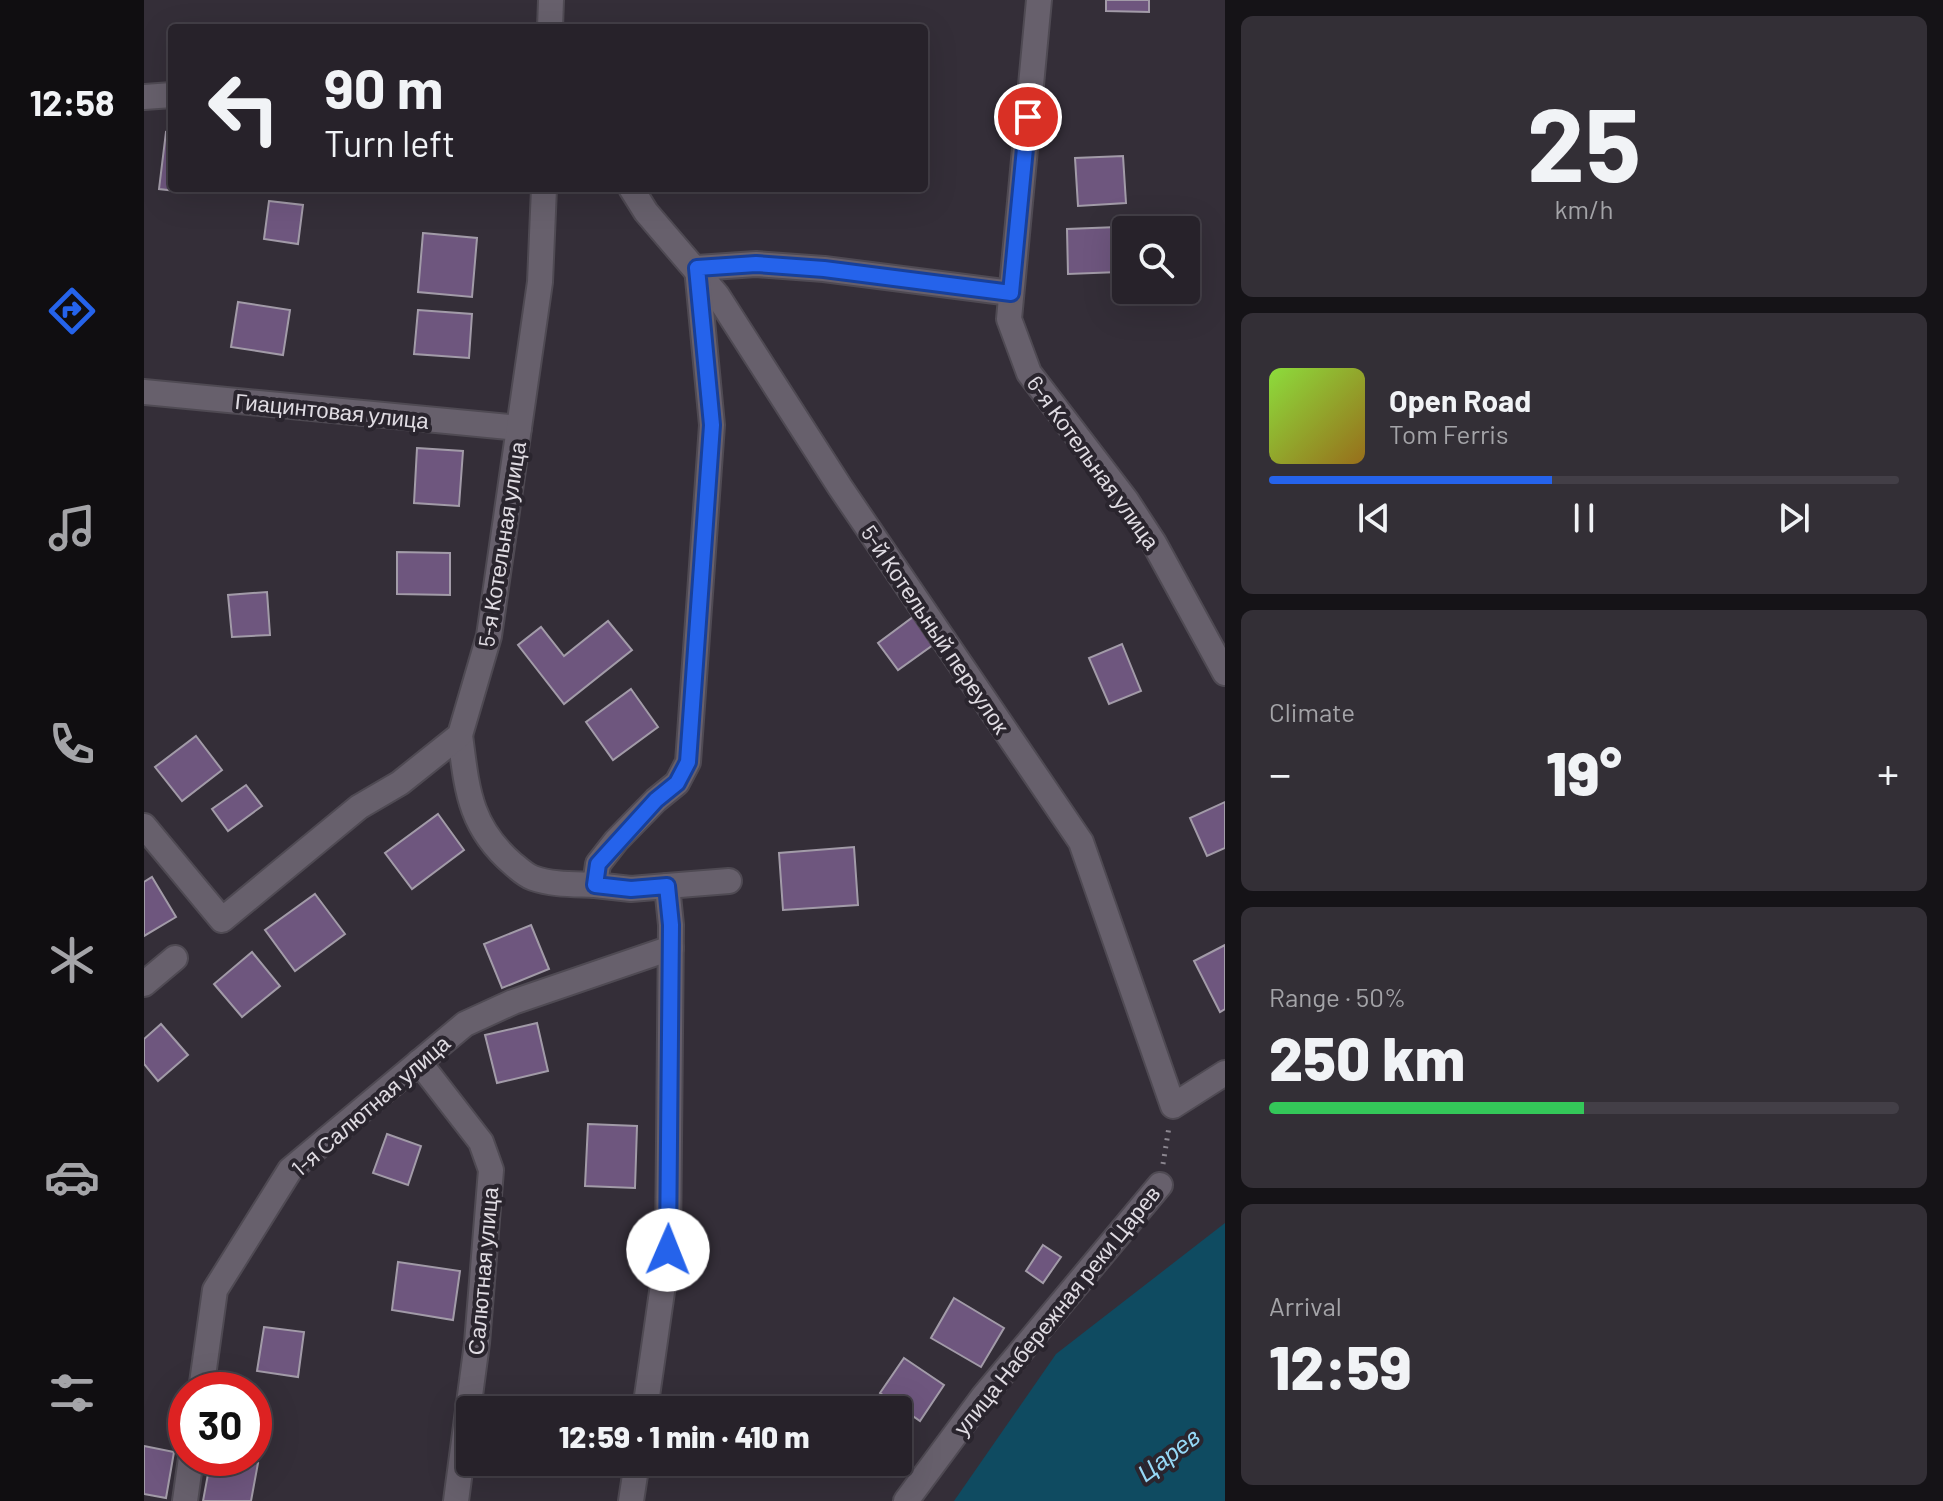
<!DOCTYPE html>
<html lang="en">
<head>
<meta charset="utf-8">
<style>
	:root { --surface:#27222a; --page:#332f36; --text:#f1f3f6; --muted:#a4a4a8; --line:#433f47; --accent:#2563eb }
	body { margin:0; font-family:Barlow,sans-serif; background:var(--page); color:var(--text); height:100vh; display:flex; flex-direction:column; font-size:30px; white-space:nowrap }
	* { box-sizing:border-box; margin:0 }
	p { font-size:26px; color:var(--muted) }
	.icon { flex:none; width:44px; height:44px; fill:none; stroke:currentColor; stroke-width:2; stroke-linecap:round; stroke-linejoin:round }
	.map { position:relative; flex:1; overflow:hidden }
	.side { display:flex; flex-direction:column; gap:16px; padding:16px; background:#151317; width:718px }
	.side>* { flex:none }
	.banner { position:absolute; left:24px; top:24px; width:760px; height:168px; border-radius:8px; box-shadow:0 8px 32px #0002,0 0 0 2px var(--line); background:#27222a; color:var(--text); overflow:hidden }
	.fabs { position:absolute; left:968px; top:216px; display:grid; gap:16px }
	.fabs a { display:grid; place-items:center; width:88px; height:88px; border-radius:8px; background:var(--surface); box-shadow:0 8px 32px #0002,0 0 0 2px var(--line); font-size:40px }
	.speed { position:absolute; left:24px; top:1372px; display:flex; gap:16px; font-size:40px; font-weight:700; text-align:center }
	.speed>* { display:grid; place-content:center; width:104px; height:104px; border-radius:50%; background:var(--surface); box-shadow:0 8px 32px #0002,0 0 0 2px var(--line); line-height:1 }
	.speed .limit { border:12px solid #d22; background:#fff; color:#111 }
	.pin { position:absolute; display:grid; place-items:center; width:68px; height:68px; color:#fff; margin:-34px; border:4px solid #fff; border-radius:50%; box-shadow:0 2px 8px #0007 }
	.me { position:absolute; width:88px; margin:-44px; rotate:1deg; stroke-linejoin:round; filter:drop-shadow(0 0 6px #0008) }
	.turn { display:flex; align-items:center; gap:28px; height:168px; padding:0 24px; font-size:36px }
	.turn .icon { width:104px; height:104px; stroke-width:2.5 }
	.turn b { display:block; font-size:56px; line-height:68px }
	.big { font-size:60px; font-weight:800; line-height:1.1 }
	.side .card { flex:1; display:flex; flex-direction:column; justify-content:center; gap:12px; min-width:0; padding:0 28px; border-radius:12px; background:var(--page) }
	.side .dial { align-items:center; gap:0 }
	.dial b { font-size:104px; line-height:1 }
	.song { display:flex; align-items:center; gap:24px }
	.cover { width:96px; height:96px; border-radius:12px; background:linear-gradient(135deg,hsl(90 70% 55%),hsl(40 70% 35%)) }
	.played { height:8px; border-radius:4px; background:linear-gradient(90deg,var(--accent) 45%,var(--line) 45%) }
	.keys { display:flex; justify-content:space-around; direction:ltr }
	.heat { display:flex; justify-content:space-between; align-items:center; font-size:44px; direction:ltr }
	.charge { height:12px; border-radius:6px; background:linear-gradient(90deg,#34c759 50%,var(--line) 0) }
	.trip { position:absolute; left:312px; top:1396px; width:456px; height:80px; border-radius:8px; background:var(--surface); box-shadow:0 8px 32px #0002,0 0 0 2px var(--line); font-weight:800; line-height:80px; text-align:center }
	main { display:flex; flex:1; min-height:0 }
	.menu { display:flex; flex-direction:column; width:144px; justify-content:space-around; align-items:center; background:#100e11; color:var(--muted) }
	.menu .icon { width:56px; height:56px }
	.menu .current { color:var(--accent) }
	.menu b { font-size:36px; color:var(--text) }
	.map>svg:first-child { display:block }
	.water { fill:#0f4b61 }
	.building { fill:#6e567e; stroke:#a29ba8; stroke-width:2 }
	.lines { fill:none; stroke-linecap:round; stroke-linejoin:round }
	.street-casing { stroke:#4f4a53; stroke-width:28 }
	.path { stroke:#8c8790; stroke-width:5; stroke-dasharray:2 6; stroke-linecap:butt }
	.street { stroke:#67606c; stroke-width:24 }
	.route-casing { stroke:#184099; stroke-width:20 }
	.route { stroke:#2563eb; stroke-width:14 }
	.labels { text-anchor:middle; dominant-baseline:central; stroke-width:8; stroke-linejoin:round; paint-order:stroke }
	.street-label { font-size:22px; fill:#e0dce3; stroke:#2a252e }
	.water-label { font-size:24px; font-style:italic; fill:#96d8f6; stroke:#2a252e }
</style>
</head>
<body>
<main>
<nav class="menu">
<b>12:58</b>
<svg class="icon current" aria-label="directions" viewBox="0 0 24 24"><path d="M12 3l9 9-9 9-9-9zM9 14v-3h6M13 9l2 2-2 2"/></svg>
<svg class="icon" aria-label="music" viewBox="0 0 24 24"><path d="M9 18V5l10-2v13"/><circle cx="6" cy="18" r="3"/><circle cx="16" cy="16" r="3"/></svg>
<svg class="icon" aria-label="phone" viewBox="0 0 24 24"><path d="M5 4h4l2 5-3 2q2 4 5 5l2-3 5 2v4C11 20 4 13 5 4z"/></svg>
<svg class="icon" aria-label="climate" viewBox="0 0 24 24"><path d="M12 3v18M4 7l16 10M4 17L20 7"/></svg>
<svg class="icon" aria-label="car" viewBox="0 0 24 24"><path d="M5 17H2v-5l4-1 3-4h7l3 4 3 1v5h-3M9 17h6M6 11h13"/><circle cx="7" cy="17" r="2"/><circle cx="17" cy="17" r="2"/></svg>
<svg class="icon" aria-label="filters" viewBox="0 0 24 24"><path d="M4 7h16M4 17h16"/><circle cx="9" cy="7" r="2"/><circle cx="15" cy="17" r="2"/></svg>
</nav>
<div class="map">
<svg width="1081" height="1501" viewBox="0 0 1081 1501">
	<rect width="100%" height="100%" fill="#342e38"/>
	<polygon class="water" points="1081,1223 1081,1501 810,1501 912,1354"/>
	<g class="building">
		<polygon points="962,0 1005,0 1005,12 962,11"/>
		<polygon points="22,132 28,133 28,188 51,188 50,193 15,189"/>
		<polygon points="979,156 982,203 934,206 931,158"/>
		<polygon points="125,201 159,205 154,244 120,239"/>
		<polygon points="973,227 975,272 924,274 923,229"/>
		<polygon points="279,233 333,238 328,297 274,292"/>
		<polygon points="94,302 146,310 139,355 87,347"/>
		<polygon points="274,310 328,314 325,358 270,354"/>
		<polygon points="273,448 319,451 315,506 270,503"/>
		<polygon points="253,552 306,553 306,595 253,594"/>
		<polygon points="123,592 126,635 88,637 84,595"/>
		<polygon points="769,617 789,645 754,670 734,643"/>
		<polygon points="464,621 488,650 420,704 374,645 397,627 420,656"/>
		<polygon points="978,644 997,691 965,704 945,658"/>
		<polygon points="487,689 514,727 469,760 442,722"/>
		<polygon points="52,736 78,770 38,801 11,767"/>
		<polygon points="102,785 118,806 84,831 68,809"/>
		<polygon points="1081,802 1081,848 1063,856 1046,818"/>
		<polygon points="294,814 320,850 268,889 241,853"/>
		<polygon points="710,847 714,905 639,910 635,853"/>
		<polygon points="8,877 32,917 0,936 0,882"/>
		<polygon points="171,894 201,934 151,971 121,930"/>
		<polygon points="387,925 405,969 358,988 340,944"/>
		<polygon points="1081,945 1081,1009 1076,1012 1050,961"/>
		<polygon points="108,952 136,986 98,1017 70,984"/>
		<polygon points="393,1023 404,1071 353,1083 341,1035"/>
		<polygon points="17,1024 44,1055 14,1081 0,1064 0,1039"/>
		<polygon points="444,1124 493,1126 491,1188 441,1186"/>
		<polygon points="243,1134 277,1146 264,1185 229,1173"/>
		<polygon points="899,1245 917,1257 899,1283 882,1271"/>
		<polygon points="254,1262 316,1271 309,1320 248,1310"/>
		<polygon points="810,1298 860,1328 837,1367 787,1338"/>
		<polygon points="120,1327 160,1332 154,1377 113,1371"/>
		<polygon points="760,1358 800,1385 776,1421 736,1393"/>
		<polygon points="0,1446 30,1452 22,1498 0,1494"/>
		<polygon points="67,1458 87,1458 114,1463 107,1501 59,1501"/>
	</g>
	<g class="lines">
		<g class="street-casing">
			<g id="street">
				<polyline points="895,0 865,319 885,373 982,500 1010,543 1081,673"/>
				<polyline points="406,28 407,0"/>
				<polyline points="0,97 28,95"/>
				<polyline points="487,188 502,212 573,295 696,487 937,842 1029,1106 1081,1073"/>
				<polyline points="0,392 375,428"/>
				<path d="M316,735C323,789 325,826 369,864C375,869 381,875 389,878C409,885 430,884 451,885L454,864L472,841L512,800L533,783L544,762L568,425L553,268L612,264L680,269L867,293"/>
				<polyline points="0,826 78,920 215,807 256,783 316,735 345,636 396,282 400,188"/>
				<polyline points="451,885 487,889 523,886 527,925 524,1250 501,1410"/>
				<polyline points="523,886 585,881"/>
				<polyline points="0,984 31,958"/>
				<polyline points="275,1062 337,1142 347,1170 333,1343 312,1501"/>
				<polyline points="57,1390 71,1290 146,1170 321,1024 369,1002 527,948"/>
				<polyline points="41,1501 47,1458"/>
				<polyline points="487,1501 493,1462"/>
				<polyline points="762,1501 839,1397 1016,1185"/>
			</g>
		</g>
		<polyline class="path" points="1019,1164 1025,1127"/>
		<use href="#street" class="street"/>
	</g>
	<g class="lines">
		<g class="route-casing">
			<polyline id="route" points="524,1250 527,925 523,886 487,889 451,885 454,864 512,800 533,783 544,762 568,425 553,268 612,264 680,269 867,293 884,117"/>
		</g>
		<use href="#route" class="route"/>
	</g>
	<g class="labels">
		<g class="street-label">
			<text transform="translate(188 410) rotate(6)">Гиацинтовая улица</text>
			<text transform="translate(950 462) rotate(54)">6-я Котельная улица</text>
			<text transform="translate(357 544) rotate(-81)">5-я Котельная улица</text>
			<text transform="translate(792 629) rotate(56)">5-й Котельный переулок</text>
			<text transform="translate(226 1105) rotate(-41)">1-я Салютная улица</text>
			<text transform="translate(338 1271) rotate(-85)">Салютная улица</text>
			<text transform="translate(912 1310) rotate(-51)">улица Набережная реки Царев</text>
		</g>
		<g class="water-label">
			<text transform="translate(1024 1454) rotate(-37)">Царев</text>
		</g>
	</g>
</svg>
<div class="fabs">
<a><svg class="icon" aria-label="search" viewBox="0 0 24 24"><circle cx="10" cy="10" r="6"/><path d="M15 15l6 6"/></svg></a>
</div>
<div class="speed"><div class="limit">30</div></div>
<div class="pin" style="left:884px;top:117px;background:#d93025"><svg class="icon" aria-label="arrive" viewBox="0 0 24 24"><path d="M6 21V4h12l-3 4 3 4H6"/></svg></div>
<svg class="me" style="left:524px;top:1250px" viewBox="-20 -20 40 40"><circle r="19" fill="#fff"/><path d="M0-13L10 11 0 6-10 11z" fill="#2563eb"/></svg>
<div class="trip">12:59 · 1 min · 410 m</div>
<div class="banner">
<div class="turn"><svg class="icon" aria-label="left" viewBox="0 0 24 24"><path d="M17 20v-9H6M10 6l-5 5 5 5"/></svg><div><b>90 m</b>Turn left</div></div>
</div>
</div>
<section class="side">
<div class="card dial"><b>25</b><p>km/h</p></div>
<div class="card">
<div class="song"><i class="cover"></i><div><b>Open Road</b><p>Tom Ferris</p></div></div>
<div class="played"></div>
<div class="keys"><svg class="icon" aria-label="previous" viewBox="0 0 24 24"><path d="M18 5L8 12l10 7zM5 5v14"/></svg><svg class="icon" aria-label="pause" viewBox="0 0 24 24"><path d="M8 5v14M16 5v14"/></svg><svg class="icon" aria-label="next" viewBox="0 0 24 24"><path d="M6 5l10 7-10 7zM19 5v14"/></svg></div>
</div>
<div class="card"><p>Climate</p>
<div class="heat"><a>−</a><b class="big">19°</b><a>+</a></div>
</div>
<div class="card"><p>Range · 50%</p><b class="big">250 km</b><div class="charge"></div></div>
<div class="card"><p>Arrival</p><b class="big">12:59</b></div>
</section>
</main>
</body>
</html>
